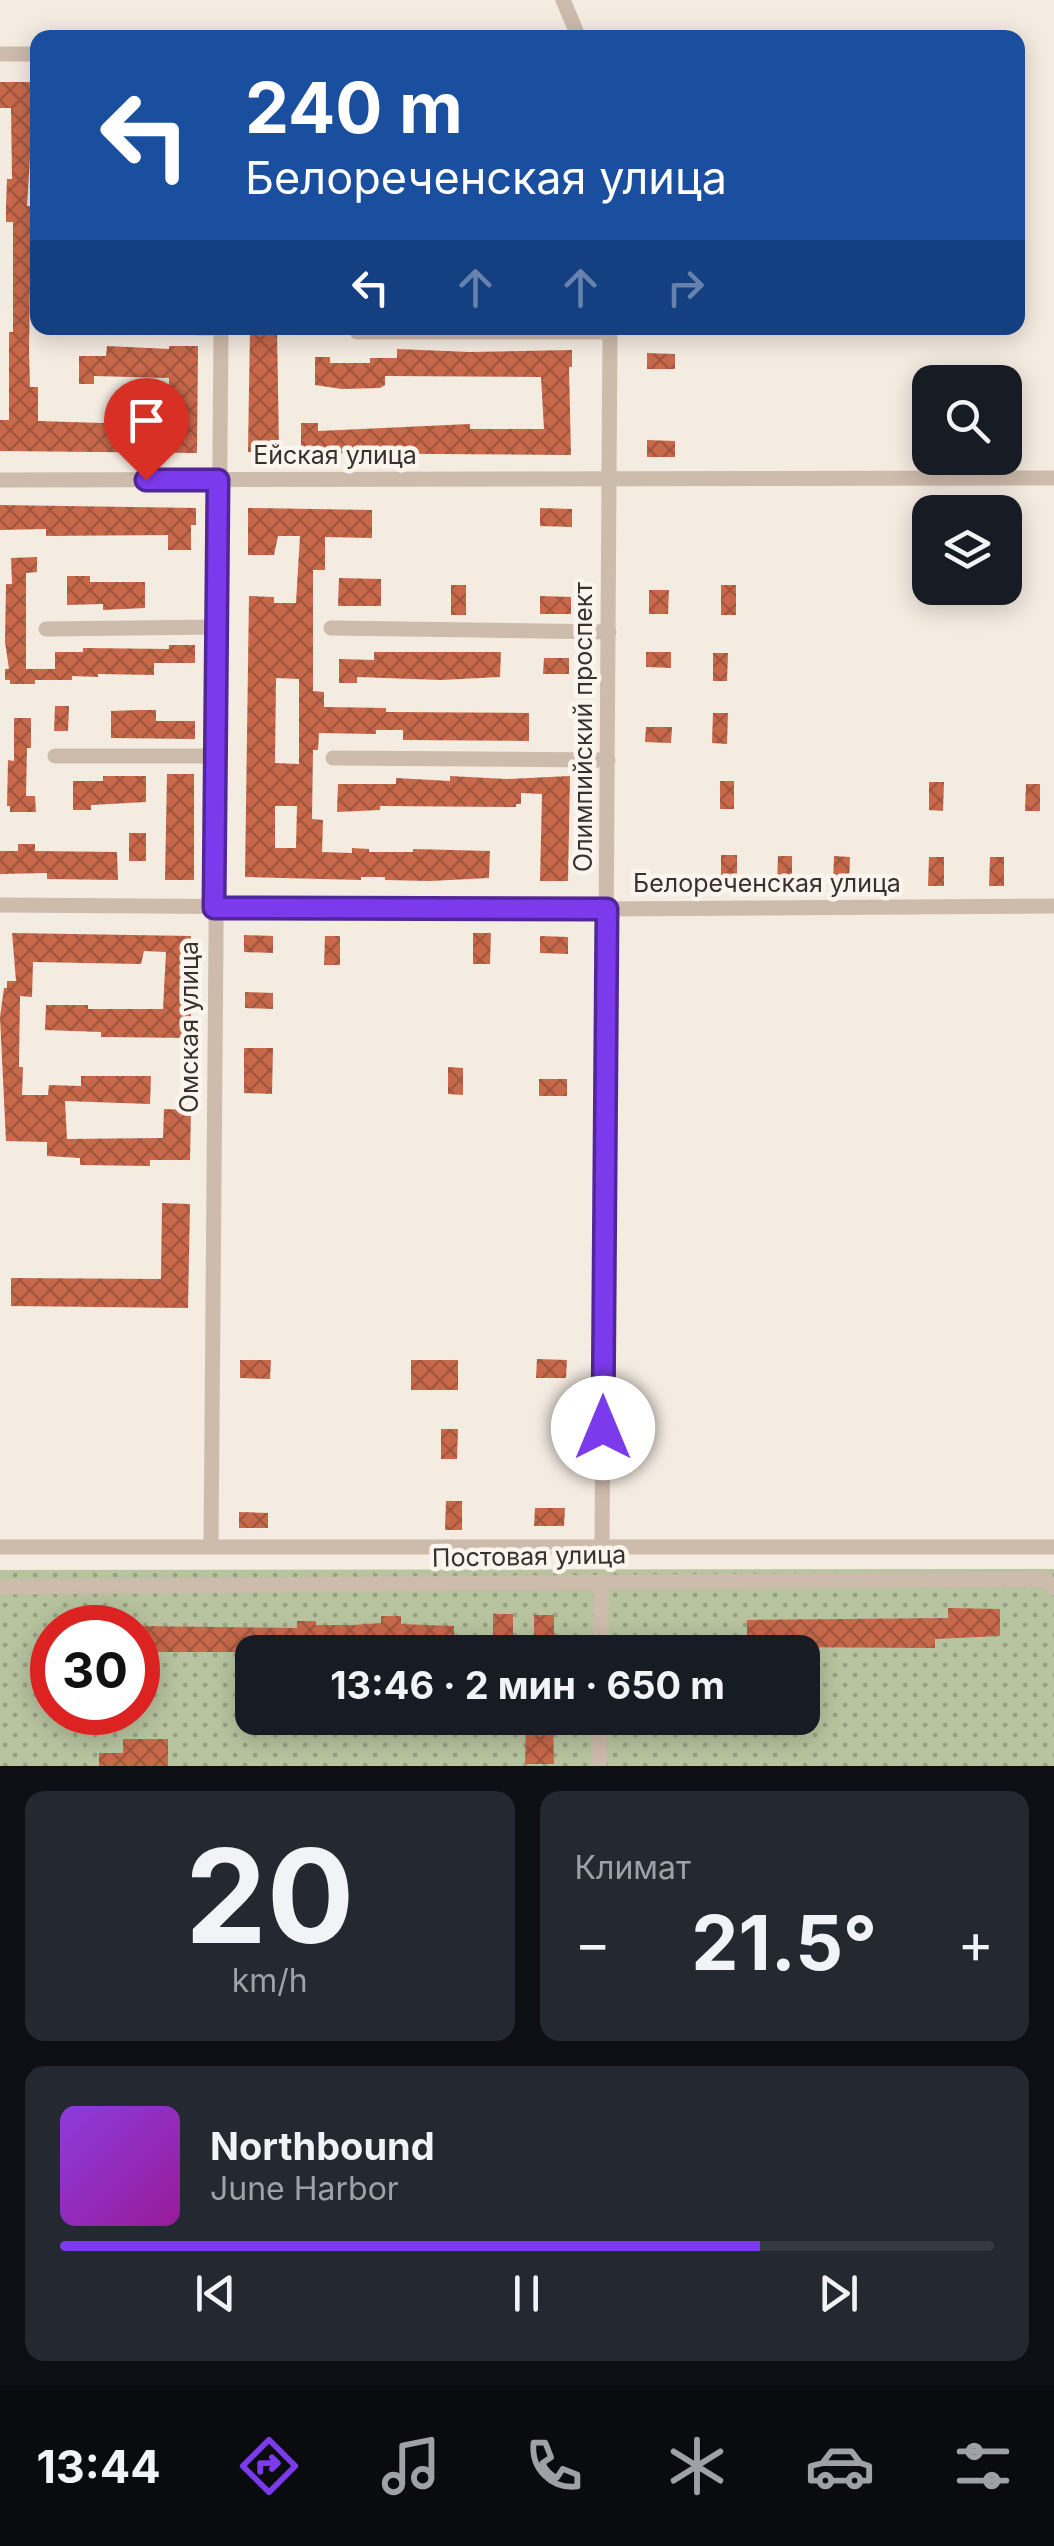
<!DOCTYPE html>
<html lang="ru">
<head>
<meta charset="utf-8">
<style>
	:root { --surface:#171b24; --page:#242831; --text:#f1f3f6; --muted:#9ea1a6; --line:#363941; --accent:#7c3aed }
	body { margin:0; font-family:Inter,sans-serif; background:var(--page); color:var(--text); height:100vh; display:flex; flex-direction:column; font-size:38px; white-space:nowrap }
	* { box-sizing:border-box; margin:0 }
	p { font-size:32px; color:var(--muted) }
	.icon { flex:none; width:55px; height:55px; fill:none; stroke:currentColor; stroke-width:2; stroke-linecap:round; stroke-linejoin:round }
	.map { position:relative; height:1766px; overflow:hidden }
	.panel { display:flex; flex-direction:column; gap:25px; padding:25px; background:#0d0f14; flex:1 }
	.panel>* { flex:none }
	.guide { position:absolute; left:30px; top:30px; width:995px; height:305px; border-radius:20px; box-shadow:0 5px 25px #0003; background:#1a4fa0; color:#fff; overflow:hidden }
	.controls { position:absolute; left:912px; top:365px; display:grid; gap:20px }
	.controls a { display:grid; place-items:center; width:110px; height:110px; border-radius:20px; background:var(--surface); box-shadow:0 5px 25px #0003; font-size:50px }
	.speed { position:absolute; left:30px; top:1605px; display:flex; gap:20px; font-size:50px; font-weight:700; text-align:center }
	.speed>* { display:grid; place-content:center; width:130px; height:130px; border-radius:50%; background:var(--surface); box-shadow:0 5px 25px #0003; line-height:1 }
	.speed .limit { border:15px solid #d22; background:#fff; color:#111 }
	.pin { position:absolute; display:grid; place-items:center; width:85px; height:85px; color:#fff; margin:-102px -42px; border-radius:50% 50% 50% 0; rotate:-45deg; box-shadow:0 0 10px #0007 }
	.pin .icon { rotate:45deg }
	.me { position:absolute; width:110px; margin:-55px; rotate:0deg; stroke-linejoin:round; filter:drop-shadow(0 0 8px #0008) }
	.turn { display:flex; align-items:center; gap:35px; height:210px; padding:0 50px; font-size:45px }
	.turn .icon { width:130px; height:130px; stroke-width:2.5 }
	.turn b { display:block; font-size:70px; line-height:85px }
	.lanes { display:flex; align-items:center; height:95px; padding:0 50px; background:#0003; justify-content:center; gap:50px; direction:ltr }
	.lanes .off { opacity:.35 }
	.big { font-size:75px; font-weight:700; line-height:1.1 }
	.panel .tile { flex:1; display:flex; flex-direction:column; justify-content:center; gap:15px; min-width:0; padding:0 35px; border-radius:20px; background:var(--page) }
	.panel .dial { align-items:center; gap:0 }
	.dial b { font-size:130px; line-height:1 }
	.song { display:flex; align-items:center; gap:30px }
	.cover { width:120px; height:120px; border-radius:15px; background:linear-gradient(135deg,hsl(270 70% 55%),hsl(300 70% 35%)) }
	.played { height:10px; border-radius:5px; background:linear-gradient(90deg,var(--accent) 75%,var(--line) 75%) }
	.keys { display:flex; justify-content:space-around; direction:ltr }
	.heat { display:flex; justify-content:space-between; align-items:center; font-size:55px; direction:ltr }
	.panel .tiles { flex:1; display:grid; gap:25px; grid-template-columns:1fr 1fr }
	.tile:last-child { grid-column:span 2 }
	.trip { position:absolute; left:235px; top:1635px; width:585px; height:100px; border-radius:20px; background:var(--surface); box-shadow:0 5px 25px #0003; font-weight:700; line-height:100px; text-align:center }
	.tabs { display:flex; height:160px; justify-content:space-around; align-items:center; background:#090b0e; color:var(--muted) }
	.tabs .icon { width:70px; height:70px }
	.tabs .on { color:var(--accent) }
	.tabs b { font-size:45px; color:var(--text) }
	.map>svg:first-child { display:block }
	.grass { fill:url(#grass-dots); fill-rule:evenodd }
	.building { fill:url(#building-cross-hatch); fill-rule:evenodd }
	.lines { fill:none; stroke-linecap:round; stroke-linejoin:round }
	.minor { stroke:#cdbbac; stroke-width:15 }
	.route-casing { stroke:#51269a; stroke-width:25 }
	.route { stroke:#7c3aed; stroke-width:18 }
	.labels { text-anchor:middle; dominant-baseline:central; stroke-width:9; stroke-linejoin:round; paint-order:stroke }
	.street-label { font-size:25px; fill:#3b302b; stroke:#fbf5ee }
</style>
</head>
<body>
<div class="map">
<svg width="1054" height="1766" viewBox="0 0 1054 1766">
	<defs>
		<pattern id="grass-dots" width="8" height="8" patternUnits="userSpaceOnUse" patternTransform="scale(2.5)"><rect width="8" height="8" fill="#b8c4a0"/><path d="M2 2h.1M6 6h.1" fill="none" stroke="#97a083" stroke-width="1.8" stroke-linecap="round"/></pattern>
		<pattern id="building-cross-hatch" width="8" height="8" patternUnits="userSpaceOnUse" patternTransform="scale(2.5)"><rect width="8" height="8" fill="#c8694b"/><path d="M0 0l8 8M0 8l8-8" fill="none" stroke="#a4573f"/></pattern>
	</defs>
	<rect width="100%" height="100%" fill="#f4ebe1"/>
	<path class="grass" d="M1054,1569V1766H0V1570ZM52,1628H138V1712H52ZM252,1652H802V1718H252Z"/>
	<g class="building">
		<polygon points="0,82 36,82 38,142 31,142 27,206 34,206 34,237 38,237 38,284 30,284 29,350 30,387 38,387 38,421 169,425 169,378 94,376 94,384 79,384 79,356 106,356 107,346 169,349 169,346 198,346 197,453 0,451 0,420 9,420 9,332 13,332 13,222 6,222 6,206 7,179 12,179 11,108 0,108"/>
		<polygon points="250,328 277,328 279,451 248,452"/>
		<polygon points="397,349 470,352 572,350 572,367 569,367 571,455 301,453 301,423 318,423 318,431 470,424 470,429 544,429 541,377 385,376 385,385 380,388 342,389 315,385 315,357 330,357 330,363 370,363 370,358 397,358"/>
		<polygon points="647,353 675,354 675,369 647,369"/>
		<polygon points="647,440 675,441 675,457 647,457"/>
		<polygon points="0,505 196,508 196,525 191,525 191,550 168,550 168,535 46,536 46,529 0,530"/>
		<path d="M248,508L372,510V538L325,537V570H313V691L324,692V707L386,708V712L529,713V741L403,740V730H376V734L319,733L318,750H313L312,819L323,820L322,852L352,853V848L369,849V852H413V849L490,851L489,878L430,881L385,880V877H361V880L245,877L249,596L274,597V603H296L300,536H278L274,555H248ZM276,678L299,679V764L275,763ZM275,806H297L296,848H275Z"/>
		<polygon points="540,508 572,509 572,527 540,526"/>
		<polygon points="37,557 37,572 26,573 26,669 55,669 55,652 83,652 83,648 169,649 169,645 195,645 195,663 154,663 154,675 98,674 98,677 72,676 72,680 35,680 35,684 10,684 10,680 5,680 5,669 9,669 5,642 6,584 12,584 11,558"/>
		<polygon points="67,576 90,576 90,582 145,582 145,608 103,610 103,604 67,605"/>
		<polygon points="339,578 381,579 381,606 338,606"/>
		<rect x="451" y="585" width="15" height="30"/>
		<rect x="721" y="585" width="15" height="30"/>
		<polygon points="649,590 669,590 668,614 649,614"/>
		<polygon points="540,596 571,597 571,614 540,614"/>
		<polygon points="374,652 501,652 500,677 441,680 357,677 357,683 339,683 339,659 374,660"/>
		<polygon points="646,652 671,652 671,668 646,667"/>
		<polygon points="713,653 728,653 727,681 713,681"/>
		<polygon points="544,658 569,658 569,674 543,674"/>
		<polygon points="55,706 69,706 68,731 54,731"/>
		<polygon points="138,710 156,710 156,721 195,721 195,739 111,738 111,711"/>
		<polygon points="713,713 728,713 727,744 712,743"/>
		<polygon points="14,718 31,718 31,748 27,748 26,796 35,796 36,812 10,812 10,806 7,806 8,760 14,761"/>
		<polygon points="646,727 672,727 671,743 645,742"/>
		<polygon points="167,774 194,774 194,880 165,880"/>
		<polygon points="103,776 146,776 146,802 91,805 91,810 73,810 73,781 103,781"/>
		<polygon points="450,776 506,779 570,776 568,881 540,881 542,794 521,793 521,804 516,804 516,807 380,806 380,810 337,812 338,784 396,784 396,778 450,781"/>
		<rect x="720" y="781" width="14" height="28"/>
		<polygon points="929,782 944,782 943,811 929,810"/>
		<polygon points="1026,784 1040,784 1040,811 1025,811"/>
		<rect x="129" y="833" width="17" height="28"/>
		<polygon points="18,844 35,844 35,851 117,852 118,880 47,879 47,873 0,874 0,851 18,851"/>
		<rect x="721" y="855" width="16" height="28"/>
		<polygon points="778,856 792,856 792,885 777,884"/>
		<polygon points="834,856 850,857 849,886 833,885"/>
		<polygon points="929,857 944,857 944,886 928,886"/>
		<polygon points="990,857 1004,857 1004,886 989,886"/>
		<polygon points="12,933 191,936 191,1038 101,1037 101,1032 45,1030 46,1005 88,1005 88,1009 163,1009 166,952 144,951 141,964 33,962 32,997 20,996 19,1067 23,1067 22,1095 48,1095 49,1085 81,1086 81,1076 151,1076 150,1104 65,1101 67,1139 163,1138 164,1109 191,1110 190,1160 150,1160 150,1166 80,1165 80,1158 47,1156 47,1142 6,1141 0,1017 4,988 7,988 7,981 16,981"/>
		<polygon points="473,933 491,933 490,964 473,964"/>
		<polygon points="244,935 273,936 273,953 244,952"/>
		<polygon points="325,936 340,936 340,965 324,965"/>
		<polygon points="540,936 568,937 568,954 540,953"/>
		<polygon points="245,992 273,993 273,1009 245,1008"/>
		<polygon points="244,1048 273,1048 272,1094 244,1093"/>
		<polygon points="448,1067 463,1068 463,1095 448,1094"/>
		<rect x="539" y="1079" width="28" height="17"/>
		<polygon points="162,1203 190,1204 188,1308 11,1306 11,1278 161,1279"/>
		<polygon points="537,1359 567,1360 566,1378 536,1378"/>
		<polygon points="240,1360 271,1360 270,1379 240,1378"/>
		<rect x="411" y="1360" width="47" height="30"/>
		<polygon points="441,1429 458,1429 457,1459 441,1459"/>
		<polygon points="446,1501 462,1501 462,1530 445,1530"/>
		<polygon points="535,1508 565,1508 564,1526 534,1526"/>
		<polygon points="239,1512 268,1513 268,1528 239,1528"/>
		<polygon points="948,1608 1000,1609 1000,1636 935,1639 935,1648 747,1647 747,1620 948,1618"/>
		<polygon points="493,1614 513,1614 513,1638 506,1638 506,1645 493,1645"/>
		<polygon points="534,1615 554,1615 554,1638 546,1638 546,1645 534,1645"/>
		<polygon points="381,1616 401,1616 401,1624 454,1626 454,1651 409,1652 409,1644 374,1644 374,1652 326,1651 326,1645 284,1645 284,1652 138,1652 138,1626 297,1628 297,1621 316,1621 316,1625 353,1625 381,1623"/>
		<polygon points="526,1721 553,1721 554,1764 525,1764"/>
		<polygon points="123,1739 168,1739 168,1766 99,1766 99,1753 123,1753"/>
	</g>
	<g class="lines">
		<g class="minor">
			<polyline points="563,0 579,38"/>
			<polyline points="0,54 38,54"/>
			<polyline points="197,328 221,328"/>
			<polyline points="357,332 610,332"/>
			<polyline points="0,480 1054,478"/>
			<polyline points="331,628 609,632"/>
			<polyline points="46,629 219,627"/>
			<polyline points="55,756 217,756"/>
			<polyline points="333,758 608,760"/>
			<polyline points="0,905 607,909 1054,906"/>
			<polyline points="211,1546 221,328"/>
			<polyline points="0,1547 1054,1547"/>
			<polyline points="602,1547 610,328"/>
			<polyline points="0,1587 1045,1579 1054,1588"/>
			<polyline points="601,1652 601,1581"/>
			<polyline points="599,1766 600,1718"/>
		</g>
	</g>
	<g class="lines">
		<g class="route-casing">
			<polyline id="route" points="146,480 218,480 214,908 607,909 603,1428"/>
		</g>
		<use href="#route" class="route"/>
	</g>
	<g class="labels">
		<g class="street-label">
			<text x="335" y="455">Ейская улица</text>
			<text transform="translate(583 727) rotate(-90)">Олимпийский проспект</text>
			<text x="767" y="883">Белореченская улица</text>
			<text transform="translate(189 1027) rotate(-90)">Омская улица</text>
			<text transform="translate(529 1556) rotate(-1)">Постовая улица</text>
		</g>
	</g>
</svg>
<div class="controls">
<a><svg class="icon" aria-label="search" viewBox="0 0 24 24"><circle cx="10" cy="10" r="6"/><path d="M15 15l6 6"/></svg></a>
<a><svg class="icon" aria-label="layers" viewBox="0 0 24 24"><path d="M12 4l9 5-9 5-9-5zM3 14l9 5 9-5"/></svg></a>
</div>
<div class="speed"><div class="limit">30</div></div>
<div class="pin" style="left:146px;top:480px;background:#d93025"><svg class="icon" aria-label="arrive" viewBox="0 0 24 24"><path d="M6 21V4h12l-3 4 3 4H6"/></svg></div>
<svg class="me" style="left:603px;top:1428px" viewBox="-20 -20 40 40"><circle r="19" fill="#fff"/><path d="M0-13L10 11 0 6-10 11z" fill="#7c3aed"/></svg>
<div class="trip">13:46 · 2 мин · 650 m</div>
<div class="guide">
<div class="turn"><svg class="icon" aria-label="left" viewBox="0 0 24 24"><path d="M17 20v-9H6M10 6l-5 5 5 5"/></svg><div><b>240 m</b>Белореченская улица</div></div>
<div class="lanes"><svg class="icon" aria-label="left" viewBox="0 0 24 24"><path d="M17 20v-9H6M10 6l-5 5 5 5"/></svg><svg class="icon off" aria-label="ahead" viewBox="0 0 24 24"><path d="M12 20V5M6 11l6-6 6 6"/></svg><svg class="icon off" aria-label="ahead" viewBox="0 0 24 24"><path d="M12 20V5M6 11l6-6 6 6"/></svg><svg class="icon off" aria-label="right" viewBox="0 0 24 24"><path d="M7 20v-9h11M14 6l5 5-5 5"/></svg></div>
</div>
</div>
<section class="panel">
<div class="tiles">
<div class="tile dial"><b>20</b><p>km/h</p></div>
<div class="tile"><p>Климат</p>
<div class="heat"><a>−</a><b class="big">21.5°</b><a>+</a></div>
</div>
<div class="tile">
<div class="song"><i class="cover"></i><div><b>Northbound</b><p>June Harbor</p></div></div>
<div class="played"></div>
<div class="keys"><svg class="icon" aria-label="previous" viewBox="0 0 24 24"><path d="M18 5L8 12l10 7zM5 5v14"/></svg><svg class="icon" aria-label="pause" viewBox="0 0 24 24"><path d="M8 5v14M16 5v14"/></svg><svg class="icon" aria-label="next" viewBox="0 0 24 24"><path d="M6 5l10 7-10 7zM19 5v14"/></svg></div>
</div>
</div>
</section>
<nav class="tabs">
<b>13:44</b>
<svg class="icon on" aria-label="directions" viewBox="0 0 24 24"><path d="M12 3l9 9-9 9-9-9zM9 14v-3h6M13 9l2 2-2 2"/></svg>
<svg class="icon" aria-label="music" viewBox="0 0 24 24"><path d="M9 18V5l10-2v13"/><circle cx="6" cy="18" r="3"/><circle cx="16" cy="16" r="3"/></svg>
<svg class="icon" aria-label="phone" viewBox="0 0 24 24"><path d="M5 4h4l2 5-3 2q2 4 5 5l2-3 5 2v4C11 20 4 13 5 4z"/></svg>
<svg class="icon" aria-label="climate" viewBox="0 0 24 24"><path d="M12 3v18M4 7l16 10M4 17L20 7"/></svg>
<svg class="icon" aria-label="car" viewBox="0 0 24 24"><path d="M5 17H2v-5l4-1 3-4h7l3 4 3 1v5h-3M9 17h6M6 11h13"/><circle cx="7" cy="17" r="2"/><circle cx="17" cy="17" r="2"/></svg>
<svg class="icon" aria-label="filters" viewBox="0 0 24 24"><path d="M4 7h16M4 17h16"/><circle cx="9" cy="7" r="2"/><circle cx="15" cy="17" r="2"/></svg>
</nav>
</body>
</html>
